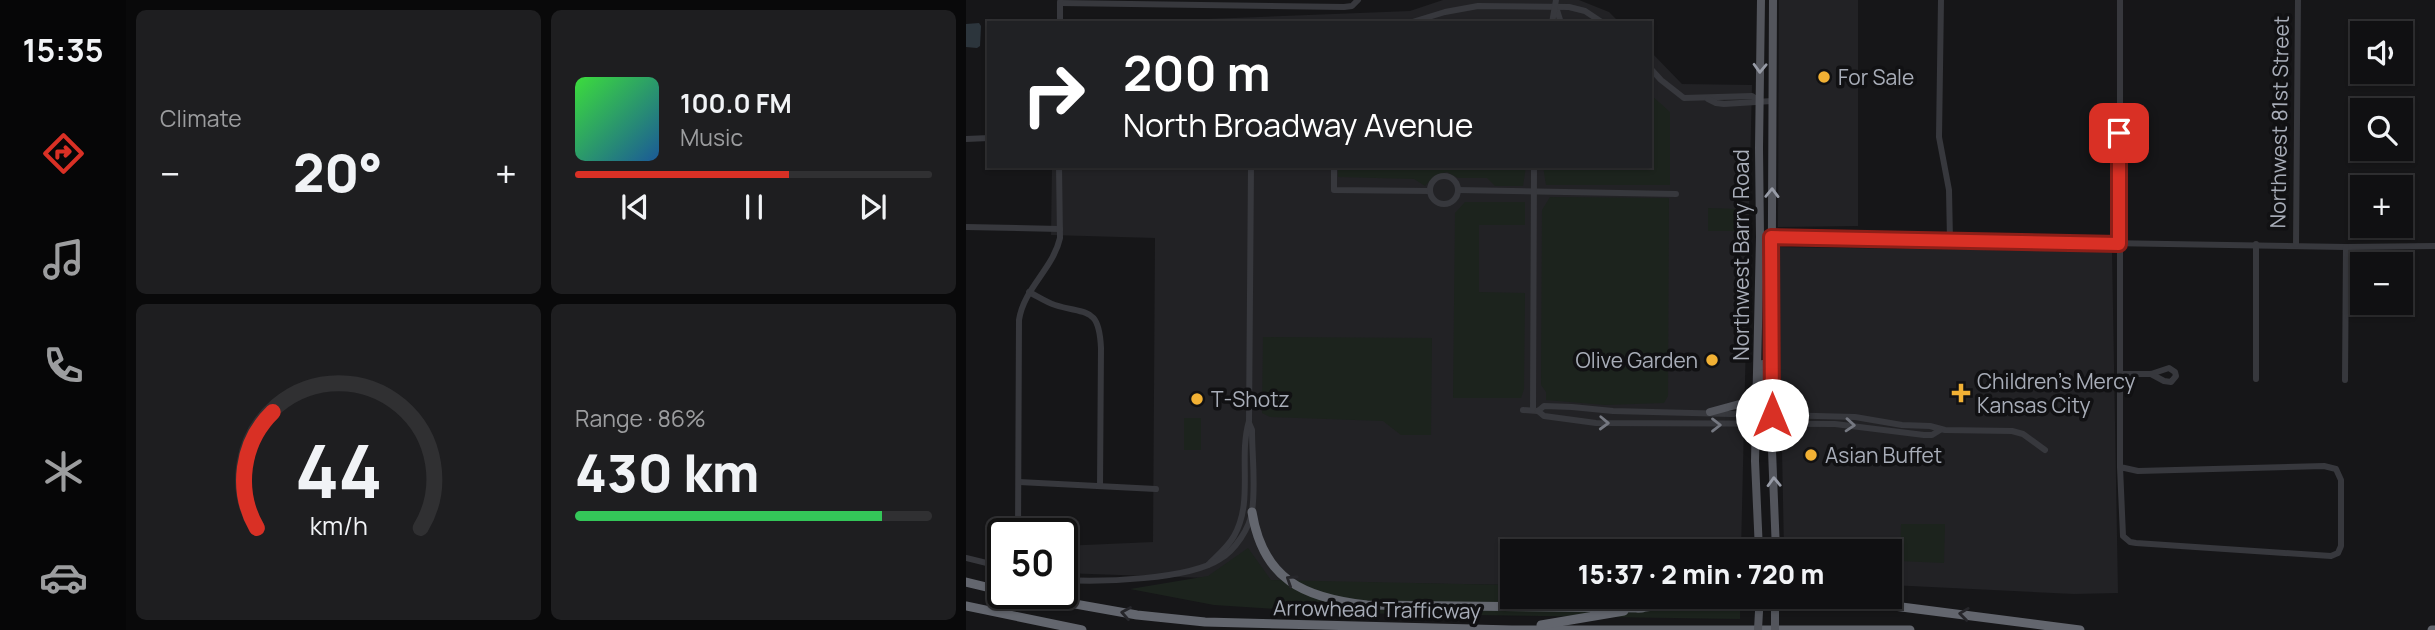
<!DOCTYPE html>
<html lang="en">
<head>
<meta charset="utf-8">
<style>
	:root { --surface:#101012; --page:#1e1e20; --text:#f1f3f6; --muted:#9c9d9f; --line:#303032; --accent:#d93025 }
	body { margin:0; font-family:Manrope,sans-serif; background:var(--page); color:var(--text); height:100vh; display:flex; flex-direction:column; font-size:26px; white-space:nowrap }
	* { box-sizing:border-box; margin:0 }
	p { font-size:23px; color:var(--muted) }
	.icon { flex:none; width:38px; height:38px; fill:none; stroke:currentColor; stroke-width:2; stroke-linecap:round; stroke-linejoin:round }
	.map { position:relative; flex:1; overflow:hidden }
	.side { display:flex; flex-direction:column; gap:10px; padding:10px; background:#09090a; width:840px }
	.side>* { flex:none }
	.banner { position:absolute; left:21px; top:21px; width:665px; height:147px; border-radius:0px; box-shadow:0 2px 5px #0004,0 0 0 2px var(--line); background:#202124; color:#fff; overflow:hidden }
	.controls { position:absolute; left:1384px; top:21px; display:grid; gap:14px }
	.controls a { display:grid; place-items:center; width:63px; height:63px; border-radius:0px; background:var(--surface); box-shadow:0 2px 5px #0004,0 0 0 2px var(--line); font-size:35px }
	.speed { position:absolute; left:21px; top:518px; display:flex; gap:14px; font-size:35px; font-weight:700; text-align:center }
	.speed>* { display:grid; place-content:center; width:91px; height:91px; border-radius:50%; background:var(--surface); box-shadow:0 2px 5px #0004,0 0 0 2px var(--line); line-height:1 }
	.speed .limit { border:4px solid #111; border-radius:10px; background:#fff; color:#111 }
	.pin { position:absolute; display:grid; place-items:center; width:60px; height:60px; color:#fff; margin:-30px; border-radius:14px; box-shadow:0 4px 10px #0006 }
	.me { position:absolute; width:77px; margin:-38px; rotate:0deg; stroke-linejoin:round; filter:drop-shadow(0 0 5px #0008) }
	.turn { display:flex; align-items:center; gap:24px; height:147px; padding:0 21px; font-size:32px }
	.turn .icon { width:91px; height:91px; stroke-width:2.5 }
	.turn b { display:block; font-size:49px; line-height:60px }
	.big { font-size:52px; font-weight:800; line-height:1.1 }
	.side .widget { flex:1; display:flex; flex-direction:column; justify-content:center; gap:10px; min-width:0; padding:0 24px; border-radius:10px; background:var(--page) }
	.side .dial { align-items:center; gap:0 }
	.dial svg { height:182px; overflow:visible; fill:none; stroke:var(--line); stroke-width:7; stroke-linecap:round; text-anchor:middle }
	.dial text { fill:var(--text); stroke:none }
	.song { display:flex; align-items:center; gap:21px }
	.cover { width:84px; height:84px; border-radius:10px; background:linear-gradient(135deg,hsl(120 70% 55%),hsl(210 70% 35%)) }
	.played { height:7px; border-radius:4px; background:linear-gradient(90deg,var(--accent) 60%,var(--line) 60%) }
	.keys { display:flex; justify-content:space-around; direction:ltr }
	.heat { display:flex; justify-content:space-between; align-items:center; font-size:38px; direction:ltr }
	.charge { height:10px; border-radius:5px; background:linear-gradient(90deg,#34c759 86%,var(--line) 0) }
	.side .tiles { flex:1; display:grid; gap:10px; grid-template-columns:repeat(2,1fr) }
	.trip { position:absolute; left:534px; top:539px; width:402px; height:70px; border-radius:0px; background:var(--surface); box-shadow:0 2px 5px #0004,0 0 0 2px var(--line); font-weight:800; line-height:70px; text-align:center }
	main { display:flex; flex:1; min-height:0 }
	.tabs { display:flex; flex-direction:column; width:126px; justify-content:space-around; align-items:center; background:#060607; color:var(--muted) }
	.tabs .icon { width:49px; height:49px }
	.tabs .current { color:var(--accent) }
	.tabs b { font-size:32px; color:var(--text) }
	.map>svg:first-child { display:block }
	.built { fill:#222225 }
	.green { fill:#1c231d }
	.water { fill:#2c353c }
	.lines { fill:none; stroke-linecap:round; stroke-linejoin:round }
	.minor { stroke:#37383d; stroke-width:6 }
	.major { stroke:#53555c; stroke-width:8 }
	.highway { stroke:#63666e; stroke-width:9 }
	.major-bridge { stroke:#53555c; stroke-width:8 }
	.oneway { stroke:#979ba6 }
	.oneway2 { stroke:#757881 }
	.oneway3 { stroke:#26262a }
	.route-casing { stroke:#8d1f18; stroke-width:18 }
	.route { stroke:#d93025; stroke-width:12 }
	.poi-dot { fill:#f2b134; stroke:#111113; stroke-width:2.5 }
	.labels { text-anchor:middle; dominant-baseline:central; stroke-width:7; stroke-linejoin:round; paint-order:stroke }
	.poi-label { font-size:21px; fill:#a8adb8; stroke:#111113; text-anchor:start }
	.street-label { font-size:21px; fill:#a8adb8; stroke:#111113 }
</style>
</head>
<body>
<main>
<nav class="tabs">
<b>15:35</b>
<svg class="icon current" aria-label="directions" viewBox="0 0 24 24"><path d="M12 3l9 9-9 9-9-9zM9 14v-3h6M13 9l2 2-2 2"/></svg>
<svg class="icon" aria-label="music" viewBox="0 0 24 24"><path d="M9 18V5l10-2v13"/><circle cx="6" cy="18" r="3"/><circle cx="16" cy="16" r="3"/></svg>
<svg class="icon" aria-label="phone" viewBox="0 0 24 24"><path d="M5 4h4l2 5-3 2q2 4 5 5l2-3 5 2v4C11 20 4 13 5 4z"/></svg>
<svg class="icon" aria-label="climate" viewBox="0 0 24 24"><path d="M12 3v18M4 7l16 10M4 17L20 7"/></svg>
<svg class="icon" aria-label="car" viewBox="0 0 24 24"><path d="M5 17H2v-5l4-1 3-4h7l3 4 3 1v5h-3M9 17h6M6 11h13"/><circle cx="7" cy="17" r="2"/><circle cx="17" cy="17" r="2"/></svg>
</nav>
<section class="side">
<div class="tiles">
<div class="widget"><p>Climate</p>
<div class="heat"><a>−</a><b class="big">20°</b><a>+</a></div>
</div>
<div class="widget">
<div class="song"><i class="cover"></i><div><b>100.0 FM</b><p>Music</p></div></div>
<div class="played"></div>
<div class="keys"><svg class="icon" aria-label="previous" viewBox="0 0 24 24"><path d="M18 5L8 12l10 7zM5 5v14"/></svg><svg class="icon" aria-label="pause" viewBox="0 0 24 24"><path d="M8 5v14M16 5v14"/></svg><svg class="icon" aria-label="next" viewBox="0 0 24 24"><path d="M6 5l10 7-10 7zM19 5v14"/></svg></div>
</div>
<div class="widget dial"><svg viewBox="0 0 100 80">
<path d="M14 69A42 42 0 1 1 86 69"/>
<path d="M14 69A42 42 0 0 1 21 18" stroke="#d93025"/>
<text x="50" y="56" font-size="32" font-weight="700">44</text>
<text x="50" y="72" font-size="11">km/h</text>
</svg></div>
<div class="widget"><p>Range · 86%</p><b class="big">430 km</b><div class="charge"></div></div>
</div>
</section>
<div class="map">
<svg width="1469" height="630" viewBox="0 0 1469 630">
	<rect width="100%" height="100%" fill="#161618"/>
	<g class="built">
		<polygon points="477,0 613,0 643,12 654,23 136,23 444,11"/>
		<polygon points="813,0 892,0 892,226 812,227"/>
		<polygon points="684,51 716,84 786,85 775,551 546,551 546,585 355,582 96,573 96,546 187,542 189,238 85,235 86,166 684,166"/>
		<polygon points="812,247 1146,252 1152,593 1108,594 924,585 924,551 818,551"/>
	</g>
	<g class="green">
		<polygon points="684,94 704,112 704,185 580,185 577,166 684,166"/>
		<polygon points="372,166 560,166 557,186 529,186 521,178 492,178 481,172 468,176 459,186 448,179 372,177"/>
		<polygon points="584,197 703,198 702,396 698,403 639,405 580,400 580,392 575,385 576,210"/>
		<polygon points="499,202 559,202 559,225 513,225 513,292 559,293 558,389 555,398 487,398 489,213"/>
		<polygon points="742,208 775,209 775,231 742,231"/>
		<polygon points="297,337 466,338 465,435 435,435 417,421 304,417 296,413"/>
		<rect x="218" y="418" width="17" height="32"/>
		<polygon points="935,524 979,524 978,563 934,561"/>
		<polygon points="282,548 305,580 546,585 546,597 774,597 774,619 372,613 248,605 164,589 242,576"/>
	</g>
	<polygon class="water" points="13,23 15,26 14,46 11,48 0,47 0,24"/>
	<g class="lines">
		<g class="minor">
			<polyline points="975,0 973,137 983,190 984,241"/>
			<polyline points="94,3 378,7 386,6 392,0"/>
			<polyline points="590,7 595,23"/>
			<polyline points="94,23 94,2"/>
			<polyline points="443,23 479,12 512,6 603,7 619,11 637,23"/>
			<polyline points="586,23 590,0"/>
			<polyline points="684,68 695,80 718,98 786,96 793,101"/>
			<polyline points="742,99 750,103 758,104 806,101"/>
			<polyline points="0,139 23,138"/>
			<polyline points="368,166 368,190 464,191"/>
			<circle cx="478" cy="190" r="14"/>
			<polyline points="492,190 710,194"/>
			<polyline points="0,227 94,229"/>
			<polyline points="794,237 1380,247 1469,246"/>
			<polyline points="1290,244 1290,379"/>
			<polyline points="1330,245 1332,0"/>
			<path d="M63,292C71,296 80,302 89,305C121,315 133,306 135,348L134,486"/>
			<polyline points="1155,374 1185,374 1203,368 1209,372 1210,376 1205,382 1198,381 1185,374"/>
			<polyline points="1379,380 1380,247"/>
			<polyline points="557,410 572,411 578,406 606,407 647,411 889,417 936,425 964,426 979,430 1046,431 1057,434 1079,450"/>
			<polyline points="567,410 568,166"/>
			<polyline points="572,411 578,416 630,423 869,424 958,435 966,435 974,430"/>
			<polyline points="1154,467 1172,471 1358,466 1370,469 1375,480 1375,546 1372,553 1365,556 1170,543 1164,542 1157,536 1154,467 1154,0"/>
			<polyline points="53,482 190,489"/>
			<path d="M52,534L53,320C58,288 87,269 94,238L93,166"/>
			<polyline points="0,558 37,567"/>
			<path d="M242,565C251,556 262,547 268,536C288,501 272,458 283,421L285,166"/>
			<path d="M96,580C135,582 222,580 254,559C269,550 284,528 286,511C290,485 286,456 286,430L283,423"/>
		</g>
		<g class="major">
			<polyline points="807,0 805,425 810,551"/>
			<polyline points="797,364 800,411 805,423"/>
			<polyline points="744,412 777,403 792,384"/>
			<polyline points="793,551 789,461 794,237 793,148 795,0"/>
			<polyline points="793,611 793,597"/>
			<polyline points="809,612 809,597"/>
		</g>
		<g class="highway">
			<path d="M286,512C297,580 338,598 401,605L676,608"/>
			<polyline points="0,582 37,591"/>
			<polyline points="47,593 171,615 239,622 546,630 944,630"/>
			<polyline points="835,597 920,605 1114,630"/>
			<polyline points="0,606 116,630"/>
			<polyline points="672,608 756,597"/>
			<polyline points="575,625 658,611"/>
			<polyline points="1466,630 1469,630"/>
		</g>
		<g class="major-bridge">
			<polyline points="792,630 793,611"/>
			<polyline points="809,630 809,612"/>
		</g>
	</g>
	<defs><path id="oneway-chevron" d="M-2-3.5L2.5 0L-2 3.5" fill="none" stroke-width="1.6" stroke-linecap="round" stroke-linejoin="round" transform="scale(1.75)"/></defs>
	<g class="oneway">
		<use href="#oneway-chevron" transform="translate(794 68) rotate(92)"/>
		<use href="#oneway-chevron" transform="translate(806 193) rotate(-89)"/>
		<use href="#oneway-chevron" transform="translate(808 482) rotate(-92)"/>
	</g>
	<g class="oneway2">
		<use href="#oneway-chevron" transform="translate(638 423) rotate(2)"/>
		<use href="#oneway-chevron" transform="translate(750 425)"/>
		<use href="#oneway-chevron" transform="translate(884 425) rotate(4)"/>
	</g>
	<g class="oneway3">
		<use href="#oneway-chevron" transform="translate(325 580) rotate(-147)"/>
		<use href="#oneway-chevron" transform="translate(160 613) rotate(-170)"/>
		<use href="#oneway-chevron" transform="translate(998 614) rotate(-173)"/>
	</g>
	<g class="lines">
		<g class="route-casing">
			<polyline id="route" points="806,415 805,237 1153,244 1153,133"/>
		</g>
		<use href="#route" class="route"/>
	</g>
	<g class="poi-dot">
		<circle cx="858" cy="77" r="7"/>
		<circle cx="746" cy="360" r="7"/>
		<path d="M991.5 382.5h7v7h7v7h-7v7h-7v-7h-7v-7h7z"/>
		<circle cx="231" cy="399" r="7"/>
		<circle cx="845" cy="455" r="7"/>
	</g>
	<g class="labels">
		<g class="poi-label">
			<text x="872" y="77">For Sale</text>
			<text x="732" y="360" text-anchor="end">Olive Garden</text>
			<text x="1011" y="381">Children's Mercy<tspan x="1011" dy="24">Kansas City</tspan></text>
			<text x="245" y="399">T-Shotz</text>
			<text x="859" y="455">Asian Buffet</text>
		</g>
		<g class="street-label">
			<text transform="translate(1313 122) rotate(-89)">Northwest 81st Street</text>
			<text transform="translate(775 255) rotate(-90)">Northwest Barry Road</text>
			<text transform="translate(411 609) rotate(1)">Arrowhead Trafficway</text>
		</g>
	</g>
</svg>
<div class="controls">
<a><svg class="icon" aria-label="sound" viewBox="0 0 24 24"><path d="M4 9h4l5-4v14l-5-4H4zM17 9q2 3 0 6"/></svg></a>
<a><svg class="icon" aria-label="search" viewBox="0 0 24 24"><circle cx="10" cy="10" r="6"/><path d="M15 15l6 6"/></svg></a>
<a>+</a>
<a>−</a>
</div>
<div class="speed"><div class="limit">50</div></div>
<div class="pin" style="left:1153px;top:133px;background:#d93025"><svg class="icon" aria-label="arrive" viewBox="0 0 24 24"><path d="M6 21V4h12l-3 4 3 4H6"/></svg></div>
<svg class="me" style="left:806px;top:415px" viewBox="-20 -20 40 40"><circle r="19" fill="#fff"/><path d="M0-13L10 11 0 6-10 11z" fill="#d93025"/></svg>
<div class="trip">15:37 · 2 min · 720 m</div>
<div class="banner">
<div class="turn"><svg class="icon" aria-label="right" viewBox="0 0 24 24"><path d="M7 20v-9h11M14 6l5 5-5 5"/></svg><div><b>200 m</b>North Broadway Avenue</div></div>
</div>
</div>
</main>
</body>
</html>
